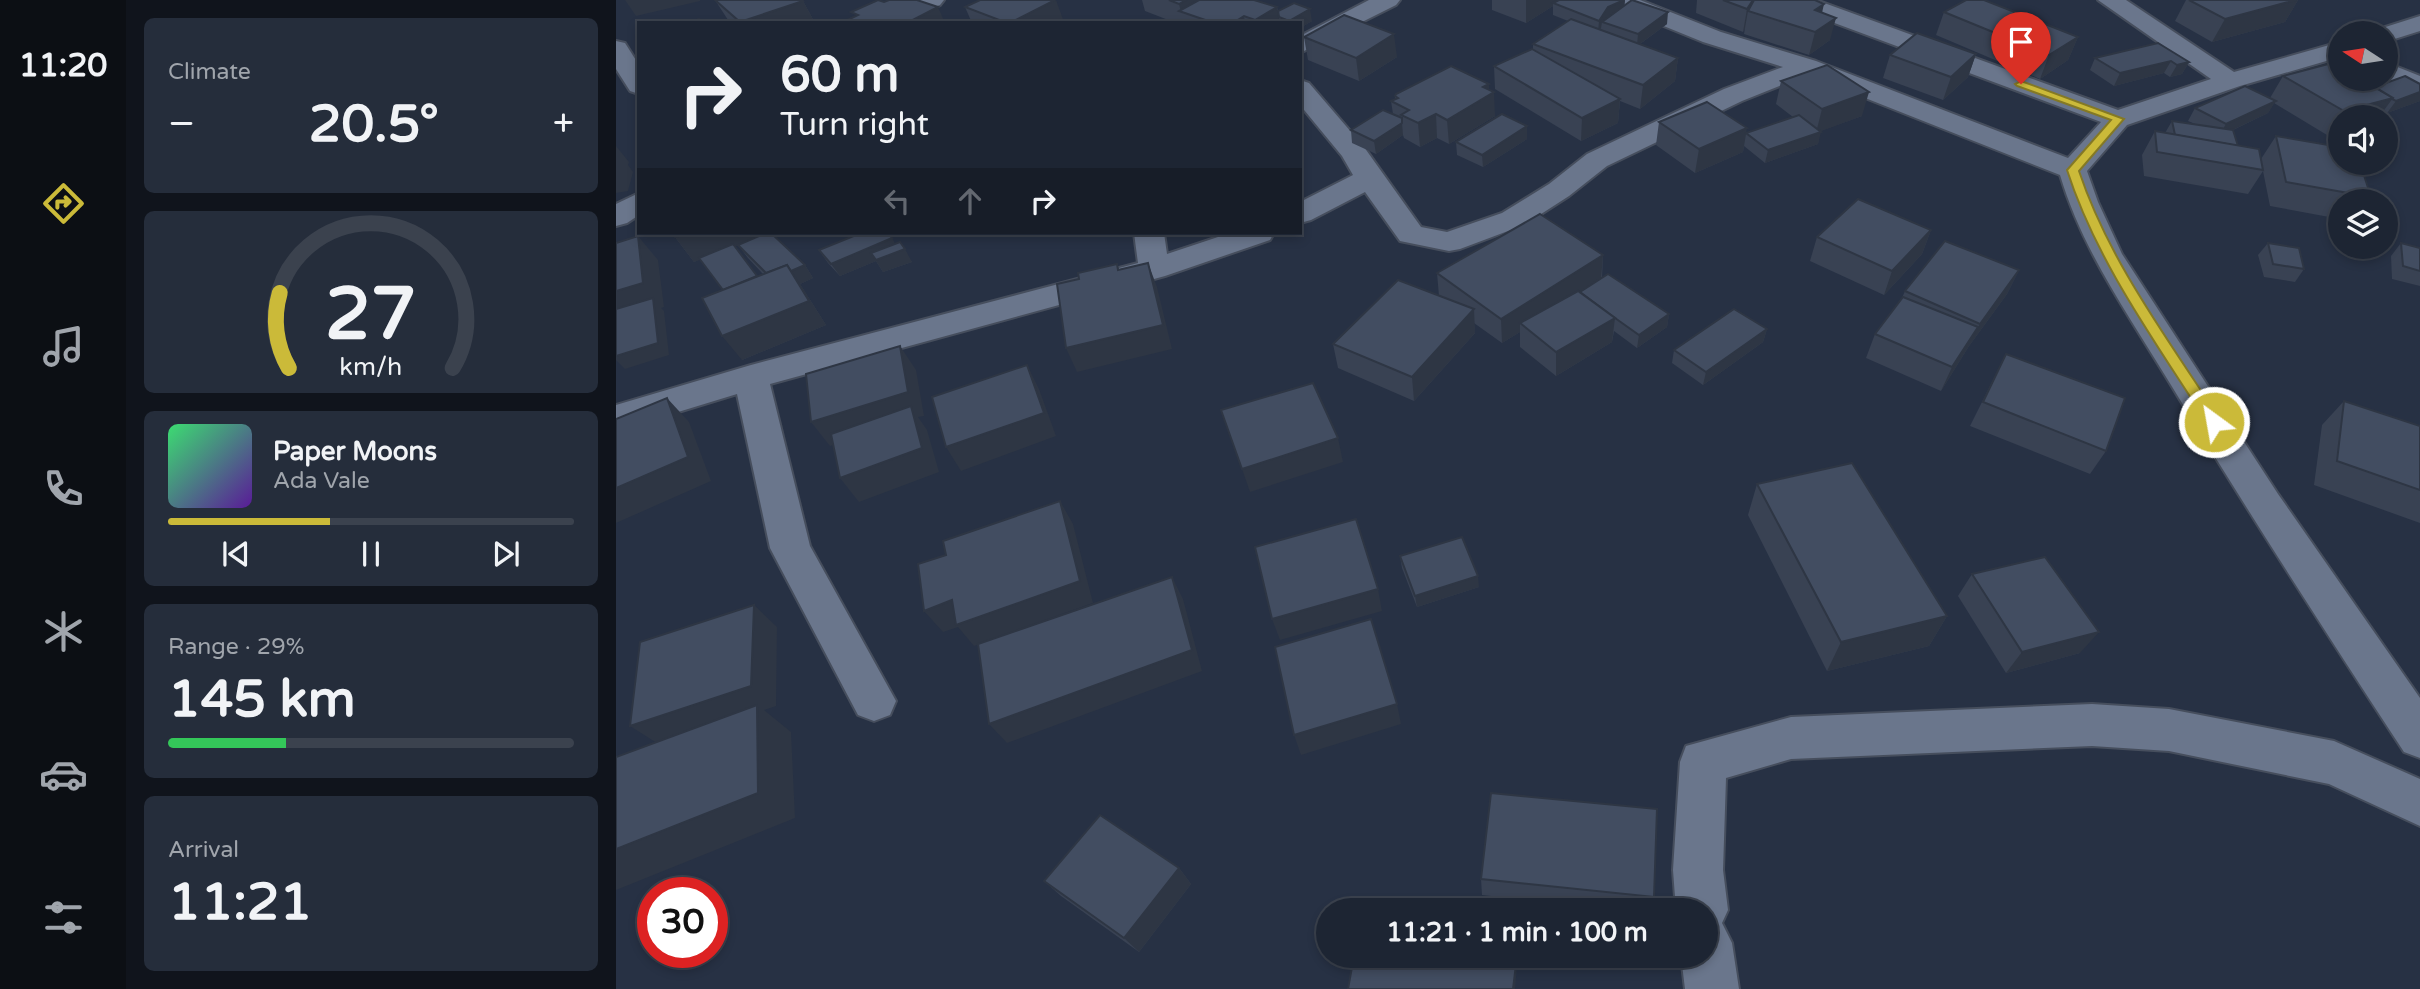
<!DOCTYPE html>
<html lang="en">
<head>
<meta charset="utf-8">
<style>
	:root { --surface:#1d2533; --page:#252d3b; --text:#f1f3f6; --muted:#a0a5ac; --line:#3b424e; --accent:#cbba39 }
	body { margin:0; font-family:"Varela Round",sans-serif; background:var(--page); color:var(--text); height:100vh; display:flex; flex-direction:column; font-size:26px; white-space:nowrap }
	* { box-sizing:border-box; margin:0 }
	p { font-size:23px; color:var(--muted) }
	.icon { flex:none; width:38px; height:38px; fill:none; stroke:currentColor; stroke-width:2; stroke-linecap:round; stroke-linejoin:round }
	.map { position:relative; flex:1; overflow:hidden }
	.details { display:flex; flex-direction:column; gap:18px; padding:18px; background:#10141c; width:490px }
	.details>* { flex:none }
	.banner { position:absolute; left:21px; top:21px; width:665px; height:214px; border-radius:0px; box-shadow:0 4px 10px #0003,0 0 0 2px var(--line); background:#1d2533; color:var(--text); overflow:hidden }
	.needle { width:46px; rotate:282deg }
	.tools { position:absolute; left:1712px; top:21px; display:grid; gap:14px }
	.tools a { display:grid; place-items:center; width:70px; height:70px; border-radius:50%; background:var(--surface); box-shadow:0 4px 10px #0003,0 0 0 2px var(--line); font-size:35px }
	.speed { position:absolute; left:21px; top:877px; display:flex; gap:14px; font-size:35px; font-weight:700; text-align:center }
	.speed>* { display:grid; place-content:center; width:91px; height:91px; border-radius:50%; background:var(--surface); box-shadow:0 4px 10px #0003,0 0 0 2px var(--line); line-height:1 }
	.speed .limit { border:10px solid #d22; background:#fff; color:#111 }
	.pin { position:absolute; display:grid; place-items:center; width:60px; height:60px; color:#fff; margin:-72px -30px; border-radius:50% 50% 50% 0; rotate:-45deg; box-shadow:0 0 7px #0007 }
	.pin .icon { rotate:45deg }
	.me { position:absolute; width:77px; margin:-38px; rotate:328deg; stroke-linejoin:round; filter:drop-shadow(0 0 5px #0008) }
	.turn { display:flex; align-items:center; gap:24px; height:147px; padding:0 28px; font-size:32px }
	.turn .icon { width:91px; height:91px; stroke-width:2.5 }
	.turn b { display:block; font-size:49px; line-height:60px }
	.lanes { display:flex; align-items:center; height:66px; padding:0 28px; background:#0003; justify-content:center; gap:35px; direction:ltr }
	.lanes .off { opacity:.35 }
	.big { font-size:52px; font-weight:700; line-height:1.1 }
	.details .tile { flex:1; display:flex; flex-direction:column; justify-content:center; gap:10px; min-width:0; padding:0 24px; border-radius:10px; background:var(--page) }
	.details .dial { align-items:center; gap:0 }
	.dial svg { height:182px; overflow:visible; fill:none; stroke:var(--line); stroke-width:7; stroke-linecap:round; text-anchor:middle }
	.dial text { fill:var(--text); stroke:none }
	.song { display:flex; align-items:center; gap:21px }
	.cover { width:84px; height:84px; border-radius:10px; background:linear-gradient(135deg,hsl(140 70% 55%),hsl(270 70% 35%)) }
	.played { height:7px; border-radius:4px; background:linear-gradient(90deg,var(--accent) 40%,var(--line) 40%) }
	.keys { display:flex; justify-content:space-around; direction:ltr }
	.heat { display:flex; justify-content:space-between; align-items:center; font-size:38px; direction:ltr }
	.charge { height:10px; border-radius:5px; background:linear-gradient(90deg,#34c759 29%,var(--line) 0) }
	.trip { position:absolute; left:700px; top:898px; width:402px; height:70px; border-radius:35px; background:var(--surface); box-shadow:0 4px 10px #0003,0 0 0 2px var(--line); font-weight:700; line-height:70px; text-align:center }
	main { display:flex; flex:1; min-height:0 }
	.tab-bar { display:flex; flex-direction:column; width:126px; justify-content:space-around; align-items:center; background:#0c0f14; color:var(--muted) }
	.tab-bar .icon { width:49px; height:49px }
	.tab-bar .on { color:var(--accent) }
	.tab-bar b { font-size:32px; color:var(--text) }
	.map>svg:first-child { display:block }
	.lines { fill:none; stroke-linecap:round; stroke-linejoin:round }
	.minor-casing { stroke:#464e5d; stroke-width:4 }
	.minor { fill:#6a768c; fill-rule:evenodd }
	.wall { fill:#394253; fill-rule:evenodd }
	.shaded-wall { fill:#2e3644 }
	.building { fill:#424d61; stroke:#2e3644; stroke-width:2 }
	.route { fill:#cbba39; stroke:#847925; stroke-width:2 }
</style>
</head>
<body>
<main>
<nav class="tab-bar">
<b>11:20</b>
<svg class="icon on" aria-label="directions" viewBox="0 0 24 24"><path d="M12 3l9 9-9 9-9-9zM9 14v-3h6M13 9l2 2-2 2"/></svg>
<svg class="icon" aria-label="music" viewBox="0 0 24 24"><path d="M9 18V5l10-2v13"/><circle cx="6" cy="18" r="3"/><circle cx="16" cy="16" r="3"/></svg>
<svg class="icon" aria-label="phone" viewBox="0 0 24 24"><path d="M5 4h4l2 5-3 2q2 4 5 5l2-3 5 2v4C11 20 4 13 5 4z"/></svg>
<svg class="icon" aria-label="climate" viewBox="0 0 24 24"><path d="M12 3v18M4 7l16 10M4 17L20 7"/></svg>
<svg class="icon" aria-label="car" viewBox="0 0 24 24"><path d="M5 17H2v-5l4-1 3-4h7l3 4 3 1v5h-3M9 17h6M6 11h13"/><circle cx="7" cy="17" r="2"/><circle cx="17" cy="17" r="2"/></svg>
<svg class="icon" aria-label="filters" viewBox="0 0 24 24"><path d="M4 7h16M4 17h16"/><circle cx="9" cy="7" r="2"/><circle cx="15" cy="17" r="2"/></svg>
</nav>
<section class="details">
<div class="tile"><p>Climate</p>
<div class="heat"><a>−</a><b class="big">20.5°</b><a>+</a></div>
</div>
<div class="tile dial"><svg viewBox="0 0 100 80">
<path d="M14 69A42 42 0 1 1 86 69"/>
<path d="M14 69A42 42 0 0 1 10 36" stroke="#cbba39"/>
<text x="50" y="56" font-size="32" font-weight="700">27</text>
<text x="50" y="72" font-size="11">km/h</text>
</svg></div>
<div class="tile">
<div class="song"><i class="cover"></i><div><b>Paper Moons</b><p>Ada Vale</p></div></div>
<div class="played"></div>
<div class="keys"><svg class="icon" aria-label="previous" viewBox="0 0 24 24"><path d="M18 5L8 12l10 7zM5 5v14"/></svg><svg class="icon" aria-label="pause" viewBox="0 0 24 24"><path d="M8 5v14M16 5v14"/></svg><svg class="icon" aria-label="next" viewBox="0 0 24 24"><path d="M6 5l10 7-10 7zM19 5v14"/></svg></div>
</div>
<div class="tile"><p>Range · 29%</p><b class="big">145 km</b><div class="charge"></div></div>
<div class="tile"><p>Arrival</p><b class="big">11:21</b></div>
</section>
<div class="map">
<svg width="1804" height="989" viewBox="0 0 1804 989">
	<rect width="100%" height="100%" fill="#273144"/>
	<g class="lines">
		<g class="minor-casing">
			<g id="minor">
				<polygon points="294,0 328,0 324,5 275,23 240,23 244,18"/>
				<polygon points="753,0 784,0 780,5 684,53 684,36"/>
				<path d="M992,0H1024L1105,32L1200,61L1452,158L1485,122L1170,5L1166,0H1200L1502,110L1595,79L1482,0H1510L1618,72L1724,42V57L1624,86L1511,125L1471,171L1482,202L1506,254L1662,494L1804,698V758L1788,752C1709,631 1630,509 1555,385C1514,317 1467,252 1444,175L1191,75L1126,101L991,166L953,196L908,225L844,249L833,251L784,241L749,192L695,220L684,223V202L737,175L726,156L684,105V80L693,83L748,147L805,227L831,232L886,213L933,184L971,154L1108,89L1167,67L1087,42L996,5Z"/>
				<polygon points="1804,16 1804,31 1769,42 1769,33 1758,33 1760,30"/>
				<polygon points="0,41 9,43 23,65 23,94 14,91 0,69"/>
				<polygon points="1769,62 1804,76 1804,93 1768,79"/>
				<polygon points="23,193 23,215 11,223 0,226 0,204"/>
				<polygon points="518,233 548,233 551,254 614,233 658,233 654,240 549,276 154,384 194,546 280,701 274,715 258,721 242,715 154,548 121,394 0,431 0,405 135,365 522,263"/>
				<polygon points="1476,704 1553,709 1718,741 1804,779 1804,826 1713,784 1553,751 1476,746 1175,759 1110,778 1107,870 1112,910 1106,923 1116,943 1123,989 1069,989 1065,956 1090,956 1090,910 1060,910 1057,870 1064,762 1070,746 1175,717"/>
			</g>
		</g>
		<use href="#minor" class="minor"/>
	</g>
	<g class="wall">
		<polygon points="99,0 187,1 199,23 114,23"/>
		<polygon points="526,0 638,0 661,7 662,11 696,21 684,28 684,23 560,23 529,11"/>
		<polygon points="876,0 1009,0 1008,5 1051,24 1024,44 1062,58 1059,81 1024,109 1004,101 1002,123 965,141 879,89 878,66 917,50 917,44 952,21 937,15 937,6 910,23 876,10"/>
		<polygon points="1081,0 1199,0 1206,12 1214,40 1193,55 1128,34 1129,28 1127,32 1080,13"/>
		<polygon points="1570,0 1682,0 1669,22 1596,42 1559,21"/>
		<polygon points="349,7 448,22 356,23"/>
		<polygon points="1328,12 1462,37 1452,60 1424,79 1320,35"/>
		<polygon points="688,37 781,57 743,81 692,60"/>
		<polygon points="1360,54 1352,77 1327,100 1267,78 1274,55"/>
		<polygon points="1479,58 1573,62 1566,74 1554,77 1548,73 1498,86 1474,70"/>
		<polygon points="1667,76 1759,87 1804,101 1771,113 1767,112 1711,135 1658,103 1652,113 1617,130 1622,146 1645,159 1660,136 1755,197 1752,201 1724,201 1724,219 1654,206 1647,171 1632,194 1528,176 1526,155 1539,131 1549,133 1556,121 1579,124 1572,121 1579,108 1654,98"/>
		<polygon points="1165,81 1246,116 1204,131 1202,144 1149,163 1128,146 1127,152 1079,173 1040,145 1043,122 1130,133 1177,117 1160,104"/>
		<polygon points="873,84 873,90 879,116 833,144 821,138 804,147 788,138 787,135 760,154 736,143 735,130 777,114 775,101 779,99 779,96"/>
		<polygon points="911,126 911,139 867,167 841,155 840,142"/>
		<polygon points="1315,230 1306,254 1268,295 1194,261 1201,237"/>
		<path d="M156,233L189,265L197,278L184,284L210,325L126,360L107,290L84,259L78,262L59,237ZM122,245L132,258L147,274L141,276L118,247Z"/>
		<polygon points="1652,243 1688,269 1679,282 1648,277 1642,255"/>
		<polygon points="1785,243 1804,248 1804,286 1776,279 1775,256"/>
		<polygon points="279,244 296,262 267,272 260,261 224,276 212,263 203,250"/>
		<polygon points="987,255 986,278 1053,314 1051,327 1021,348 998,331 996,342 940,376 904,347 904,332 886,343 858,323 859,333 798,401 722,368 717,344 823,296 821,273"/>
		<polygon points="1403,270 1391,294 1353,346 1325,391 1250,358 1259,334 1286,298 1289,291"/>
		<polygon points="1151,329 1147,342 1087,385 1056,363 1058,350"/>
		<polygon points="1390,354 1490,451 1474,474 1354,426"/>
		<polygon points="1728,401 1804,426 1804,523 1698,485 1706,425"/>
		<polygon points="1141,484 1331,616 1313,646 1211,671 1132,515"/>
		<polygon points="784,556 863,587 801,607 786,568"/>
		<polygon points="1356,574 1464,653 1390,673 1342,596"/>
		<polygon points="563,868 575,884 523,952 445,896 428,881"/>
		<polygon points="865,879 1038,897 1034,910 1008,910 866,895"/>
	</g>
	<g class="shaded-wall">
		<polygon points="9,0 84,0 84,1 20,16"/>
		<polygon points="440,0 448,22 447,23 394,23"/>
		<polygon points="570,0 619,0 565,12 563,4"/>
		<polygon points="910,0 947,0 937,3 937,6 910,23"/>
		<polygon points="1009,0 1008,11 986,22 985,28 982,33 983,21 992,7"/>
		<polygon points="1137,0 1139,0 1132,11 1129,28 1127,32 1131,9"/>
		<polygon points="1680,0 1682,0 1669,22 1596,42 1609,19"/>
		<polygon points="187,1 199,23 124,22"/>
		<polygon points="1208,4 1203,26 1199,10"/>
		<polygon points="322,7 329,23 291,23"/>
		<polygon points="661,7 664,23 640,23 639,20"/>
		<polygon points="694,9 696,21 684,28 684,23 673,23 673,21"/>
		<polygon points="1052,12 1051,24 1021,46 1022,34"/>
		<polygon points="628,16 629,23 617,23"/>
		<polygon points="1220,18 1214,40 1193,55 1199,32"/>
		<polygon points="778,34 781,57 743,81 740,58"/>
		<polygon points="1462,37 1452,60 1424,79 1433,55"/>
		<polygon points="1360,54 1352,77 1327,100 1335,77"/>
		<polygon points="1062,58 1059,81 1024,109 1027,85"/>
		<polygon points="1555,61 1548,73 1498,86 1504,73"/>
		<polygon points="1573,62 1566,74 1554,77 1561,65"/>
		<polygon points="873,84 873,95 878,92 879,116 833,144 831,120 867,87"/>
		<polygon points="1253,92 1246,116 1200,133 1206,109"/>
		<polygon points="1804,92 1804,101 1771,113 1780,101"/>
		<polygon points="1777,98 1763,117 1724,117 1724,131 1711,135 1728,111"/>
		<polygon points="1004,99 1002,123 965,141 966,118"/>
		<polygon points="1660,101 1652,113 1602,137 1610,124"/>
		<polygon points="820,114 821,138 804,147 802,123"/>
		<polygon points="786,123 787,135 760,154 758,141"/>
		<polygon points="911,126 911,139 867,167 866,155"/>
		<polygon points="1131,128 1127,152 1079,173 1083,149"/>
		<polygon points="1205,132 1202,144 1149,163 1152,150"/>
		<polygon points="0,146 13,162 12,165 17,172 12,191 0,193"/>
		<polygon points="1315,230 1306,254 1268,295 1276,271"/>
		<polygon points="72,233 156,233 78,262 59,237"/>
		<polygon points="22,236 42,260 48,307 45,308 48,311 53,355 9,369 0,360 0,291"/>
		<polygon points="276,238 283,250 289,249 296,262 267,272 255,253 260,261 224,276 215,264"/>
		<polygon points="987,255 985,279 910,328 904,323 904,332 886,343 885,319"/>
		<polygon points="532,263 541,287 556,349 461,372 450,348"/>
		<polygon points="189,265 197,278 184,284 210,325 126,360 106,336 157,280"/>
		<polygon points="1403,270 1391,294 1353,346 1325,391 1336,367 1364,324"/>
		<polygon points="858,309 859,333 798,401 796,377"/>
		<polygon points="1053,314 1051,327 1021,348 1023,335"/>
		<polygon points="999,318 996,342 940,376 940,352"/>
		<polygon points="1151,329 1147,342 1087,385 1090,372"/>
		<polygon points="284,346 300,370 308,416 302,417 311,430 323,472 243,502 224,478 298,419 214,446 195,422"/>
		<polygon points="411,365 423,389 440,436 345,471 330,447"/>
		<polygon points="51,398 73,422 95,481 0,523 0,488"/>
		<polygon points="722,438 727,462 634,492 626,469"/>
		<polygon points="444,501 457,524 477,603 358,646 342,627 327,632 308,611"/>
		<polygon points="862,576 863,587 801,607 799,596"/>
		<polygon points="556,577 567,599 586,671 391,743 373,724"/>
		<polygon points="762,589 766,611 664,640 656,619"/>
		<polygon points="138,605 161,627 160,706 148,710 175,732 179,818 0,890 0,849 44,745 14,726"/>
		<polygon points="1331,616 1313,646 1211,671 1225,642"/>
		<polygon points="1483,632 1464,653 1390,673 1406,652"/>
		<polygon points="781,704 785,724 685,755 678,735"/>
		<polygon points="563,868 575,884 523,952 508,938"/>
		<polygon points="901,956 902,956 899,989 897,989"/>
	</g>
	<g class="building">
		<polygon points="99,0 186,0 187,1 124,22"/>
		<polygon points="262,0 268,2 273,0 301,0 322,7 291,23 225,23 242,15 235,12"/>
		<polygon points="364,0 439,0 394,23 391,23 349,7"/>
		<polygon points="553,0 570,0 563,4"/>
		<polygon points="583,0 638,0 661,7 639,20 628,16 617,23 598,23 563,11"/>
		<polygon points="943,0 1008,0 992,7 983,21 937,3"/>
		<polygon points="1016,0 1052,12 1022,34 986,22"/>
		<polygon points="1107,0 1137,0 1131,9"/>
		<polygon points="1138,0 1199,0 1208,4 1199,10 1220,18 1199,32 1132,11"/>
		<polygon points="1350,0 1368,0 1462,37 1433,55 1328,12"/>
		<polygon points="1573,0 1680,0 1609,19"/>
		<polygon points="678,3 694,9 673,21 663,17 662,11"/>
		<polygon points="728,15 778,34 740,58 688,37"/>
		<polygon points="83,19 89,23 72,23"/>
		<polygon points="955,19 1062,58 1027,85 917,44"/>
		<polygon points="1301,33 1360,54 1335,77 1274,55"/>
		<polygon points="1542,43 1573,62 1561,65 1555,61 1504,73 1479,58"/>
		<polygon points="916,49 1004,99 966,118 878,66"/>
		<polygon points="1716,63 1724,68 1724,79 1744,79 1777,98 1728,111 1667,76"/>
		<polygon points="1211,65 1253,92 1206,109 1165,81"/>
		<polygon points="835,66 873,84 867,87 878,92 831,120 820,114 802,123 785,115 793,110 775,101 782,98 779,96 780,94"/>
		<polygon points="1789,76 1804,84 1804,92 1780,101 1776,99 1777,98 1759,87"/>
		<polygon points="1629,86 1660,101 1610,124 1579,108"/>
		<polygon points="1091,102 1131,128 1083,149 1043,122"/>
		<polygon points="767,110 786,118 786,123 758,141 735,130"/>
		<polygon points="886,114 911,126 866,155 840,142"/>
		<polygon points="1183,115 1205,132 1152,150 1130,133"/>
		<polygon points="1556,121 1617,130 1622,146 1559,135"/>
		<polygon points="1539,131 1643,149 1647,170 1541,152"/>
		<polygon points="1660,136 1724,147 1724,163 1744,163 1755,197 1670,182"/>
		<polygon points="1242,199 1315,230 1276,271 1201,237"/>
		<polygon points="924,214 987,255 885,319 821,273"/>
		<polygon points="57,233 72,233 59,237"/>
		<polygon points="150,233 155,233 189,265 175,271 171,265 150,273 122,245"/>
		<polygon points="245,233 272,233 276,238 215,264 203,250"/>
		<polygon points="22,236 27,283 0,291 0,243"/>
		<polygon points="1329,241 1403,270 1364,324 1289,291"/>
		<polygon points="284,242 289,249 260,260 255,253"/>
		<polygon points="1652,243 1683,248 1688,269 1657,264"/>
		<polygon points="1785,243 1804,248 1804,271 1787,266"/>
		<polygon points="117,244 141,276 107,290 83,258"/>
		<polygon points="532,263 547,325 450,348 441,284 463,279 462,273 501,264 502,270"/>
		<polygon points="171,265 193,301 106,336 86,298"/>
		<polygon points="992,274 1053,314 1023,335 999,318 964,292"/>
		<polygon points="782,280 858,309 796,377 717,344"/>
		<polygon points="962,291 999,318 940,352 904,323"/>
		<polygon points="1287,297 1362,327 1336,367 1259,334"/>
		<polygon points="37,298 42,343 0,356 0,309"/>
		<polygon points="1118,309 1151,329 1090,372 1058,350"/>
		<polygon points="284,346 292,392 195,422 190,374"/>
		<polygon points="1390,354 1509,398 1490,451 1367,402"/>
		<polygon points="411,365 428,413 330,447 316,397"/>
		<polygon points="697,383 722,438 626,469 605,410"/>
		<polygon points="51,398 72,457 0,488 0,419"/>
		<polygon points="1728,401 1804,426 1804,490 1721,461"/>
		<polygon points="295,406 306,448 224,478 215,434"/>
		<polygon points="1236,463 1331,616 1225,642 1141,484"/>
		<polygon points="444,501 464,581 340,625 336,600 308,611 302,564 330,555 327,541"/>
		<polygon points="740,519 762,589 656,619 639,547"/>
		<polygon points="846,537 862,576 799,596 784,556"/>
		<polygon points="1429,557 1483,632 1406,652 1356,574"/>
		<polygon points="556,577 576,650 373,724 362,644"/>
		<polygon points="138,605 135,686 14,726 24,642"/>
		<polygon points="755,619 781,704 678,735 659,647"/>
		<polygon points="141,705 142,793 0,849 0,757"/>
		<polygon points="875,793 1041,809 1038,897 865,879"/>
		<polygon points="484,815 563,868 508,938 428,881"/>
		<polygon points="749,902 825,910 747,910"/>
		<polygon points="738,956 901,956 897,989 732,989"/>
	</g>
	<path class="route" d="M1405,81L1508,119L1463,171C1493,261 1552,339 1603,418L1605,422L1603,426H1593C1541,344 1481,263 1451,170L1495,120L1401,86L1399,84Z"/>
</svg>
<div class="tools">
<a><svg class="needle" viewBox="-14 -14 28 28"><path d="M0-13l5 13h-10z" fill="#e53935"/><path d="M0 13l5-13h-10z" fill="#a0a5ac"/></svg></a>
<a><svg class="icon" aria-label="sound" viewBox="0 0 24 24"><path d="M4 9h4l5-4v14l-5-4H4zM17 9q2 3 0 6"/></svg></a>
<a><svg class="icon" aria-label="layers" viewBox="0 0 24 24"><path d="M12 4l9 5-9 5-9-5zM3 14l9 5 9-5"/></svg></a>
</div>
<div class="speed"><div class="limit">30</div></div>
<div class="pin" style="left:1405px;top:84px;background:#d93025"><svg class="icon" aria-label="arrive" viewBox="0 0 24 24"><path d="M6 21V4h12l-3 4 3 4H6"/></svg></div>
<svg class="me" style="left:1598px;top:422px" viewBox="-20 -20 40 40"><circle r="17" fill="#cbba39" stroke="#fff" stroke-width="3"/><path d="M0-11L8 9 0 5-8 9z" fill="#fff"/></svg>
<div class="trip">11:21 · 1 min · 100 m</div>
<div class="banner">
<div class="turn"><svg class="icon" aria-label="right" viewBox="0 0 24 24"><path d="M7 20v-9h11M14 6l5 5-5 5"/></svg><div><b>60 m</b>Turn right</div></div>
<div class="lanes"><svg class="icon off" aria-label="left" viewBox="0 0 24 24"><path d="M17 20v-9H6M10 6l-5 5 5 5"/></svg><svg class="icon off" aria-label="ahead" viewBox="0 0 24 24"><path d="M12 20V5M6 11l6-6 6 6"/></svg><svg class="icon" aria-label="right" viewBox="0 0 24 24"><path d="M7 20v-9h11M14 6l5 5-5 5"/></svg></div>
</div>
</div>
</main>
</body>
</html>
